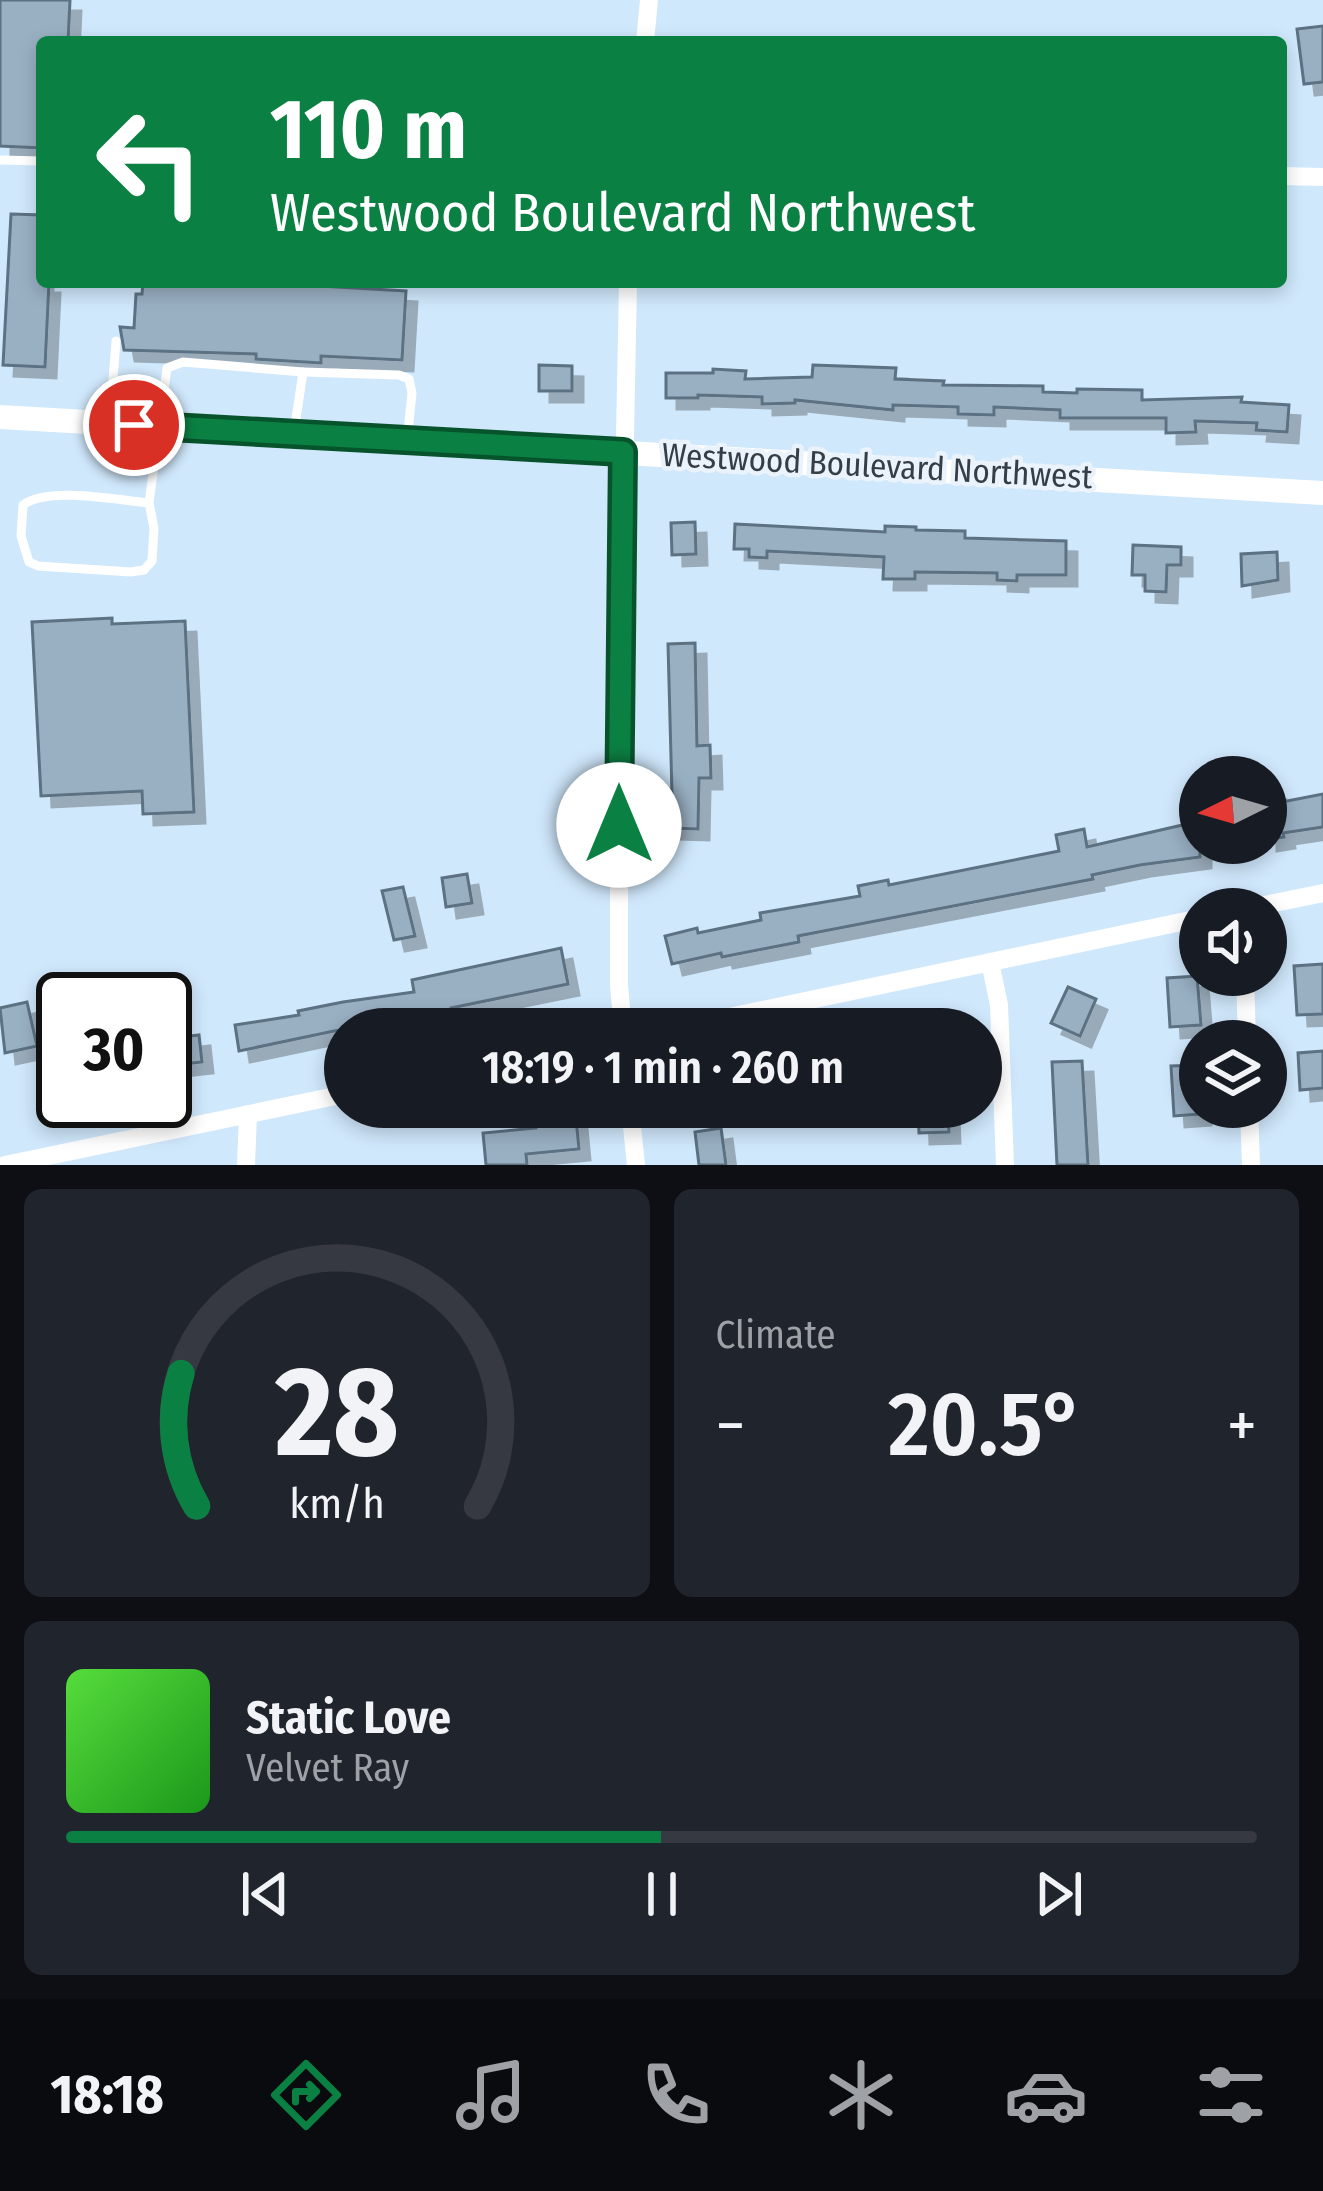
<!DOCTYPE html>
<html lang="en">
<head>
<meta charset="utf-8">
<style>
	:root { --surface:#171b24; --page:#20242c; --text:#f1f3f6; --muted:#9ea1a6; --line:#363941; --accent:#0b8043 }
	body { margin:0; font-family:"Fira Sans Condensed",sans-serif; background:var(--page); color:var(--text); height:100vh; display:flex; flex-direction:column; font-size:45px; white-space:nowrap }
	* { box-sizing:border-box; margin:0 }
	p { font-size:39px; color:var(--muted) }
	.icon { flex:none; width:66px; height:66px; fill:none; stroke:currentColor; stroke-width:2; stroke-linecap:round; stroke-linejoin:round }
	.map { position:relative; height:1165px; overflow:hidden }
	.panel { display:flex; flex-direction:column; gap:24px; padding:24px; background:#0d0f14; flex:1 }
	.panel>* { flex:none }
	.top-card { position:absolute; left:36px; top:36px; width:1251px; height:252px; border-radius:12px; box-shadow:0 6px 18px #0003; background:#0b8043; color:#fff; overflow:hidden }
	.needle { width:78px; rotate:265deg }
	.fabs { position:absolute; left:1179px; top:756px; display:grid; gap:24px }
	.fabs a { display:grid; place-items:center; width:108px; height:108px; border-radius:50%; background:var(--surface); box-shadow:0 6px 18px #0003; font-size:60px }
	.speed { position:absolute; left:36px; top:972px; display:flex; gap:24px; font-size:60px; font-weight:700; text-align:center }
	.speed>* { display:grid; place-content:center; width:156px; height:156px; border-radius:50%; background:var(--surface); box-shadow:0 6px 18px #0003; line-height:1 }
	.speed .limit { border:6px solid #111; border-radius:18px; background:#fff; color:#111 }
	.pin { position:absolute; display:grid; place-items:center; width:102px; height:102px; color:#fff; margin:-51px; border:6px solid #fff; border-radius:50%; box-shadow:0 3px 12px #0007 }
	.me { position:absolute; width:132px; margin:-66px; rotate:0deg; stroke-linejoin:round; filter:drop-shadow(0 0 9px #0008) }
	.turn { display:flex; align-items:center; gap:42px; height:252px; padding:0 36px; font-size:54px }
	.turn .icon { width:156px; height:156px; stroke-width:2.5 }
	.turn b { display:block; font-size:84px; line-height:102px }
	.big { font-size:90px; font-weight:600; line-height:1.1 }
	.panel .card { flex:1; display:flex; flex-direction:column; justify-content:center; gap:18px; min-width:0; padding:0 42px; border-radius:18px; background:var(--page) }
	.panel .dial { align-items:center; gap:0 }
	.dial svg { height:312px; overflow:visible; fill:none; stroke:var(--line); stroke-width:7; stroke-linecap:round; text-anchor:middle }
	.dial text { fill:var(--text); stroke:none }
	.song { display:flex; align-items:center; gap:36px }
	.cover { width:144px; height:144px; border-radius:18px; background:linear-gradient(135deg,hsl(110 70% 55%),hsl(120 70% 35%)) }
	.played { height:12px; border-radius:6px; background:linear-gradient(90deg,var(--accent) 50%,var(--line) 50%) }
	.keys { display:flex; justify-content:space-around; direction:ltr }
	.heat { display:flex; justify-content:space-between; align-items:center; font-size:66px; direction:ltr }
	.panel .tiles { flex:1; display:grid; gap:24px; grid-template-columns:1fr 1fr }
	.card:last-child { grid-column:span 2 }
	.trip { position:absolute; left:324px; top:1008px; width:678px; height:120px; border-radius:60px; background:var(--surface); box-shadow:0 6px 18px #0003; font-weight:600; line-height:120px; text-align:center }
	.dock { display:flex; height:192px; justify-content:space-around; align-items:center; background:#090b0e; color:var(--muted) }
	.dock .icon { width:84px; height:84px }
	.dock .on { color:var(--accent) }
	.dock b { font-size:54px; color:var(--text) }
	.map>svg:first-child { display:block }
	.building { fill:#99b0c3; stroke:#5c7182; stroke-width:3; filter:url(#shadow) }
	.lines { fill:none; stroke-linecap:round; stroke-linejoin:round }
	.service { stroke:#fff; stroke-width:9 }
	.minor { stroke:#fff; stroke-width:18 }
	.tertiary { stroke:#fff; stroke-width:24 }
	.route-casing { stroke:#07532c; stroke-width:30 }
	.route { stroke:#0b8043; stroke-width:21 }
	.labels { text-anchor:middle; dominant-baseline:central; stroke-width:9; stroke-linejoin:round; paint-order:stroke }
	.street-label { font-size:33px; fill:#353e46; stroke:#eaf3fb }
</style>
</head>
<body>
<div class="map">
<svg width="1323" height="1165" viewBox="0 0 1323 1165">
	<defs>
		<filter id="shadow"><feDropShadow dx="11" dy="11" stdDeviation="0" flood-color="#0004"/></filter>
	</defs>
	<rect width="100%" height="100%" fill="#d0e8fc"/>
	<g class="building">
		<polygon points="0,0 70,0 68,42 42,42 42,148 0,146"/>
		<polygon points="1323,26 1323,82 1304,84 1297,29"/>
		<polygon points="11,214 42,215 42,282 49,282 45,367 3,365"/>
		<polygon points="143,282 303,282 303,285 406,291 402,360 321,356 321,363 256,359 256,354 124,350 120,327 134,328 136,294 142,294"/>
		<polygon points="539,365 572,366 572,391 539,391"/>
		<polygon points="813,365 896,368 895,379 944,381 943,385 1043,386 1043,392 1077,393 1077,389 1142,390 1142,400 1242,397 1241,402 1289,405 1287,432 1256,430 1257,423 1195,421 1196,432 1166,433 1166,418 1060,418 1060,410 994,407 994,415 958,414 958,407 893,405 893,410 795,400 795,403 762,404 762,397 698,395 698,398 666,398 666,373 713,373 713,369 746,371 745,379 812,377"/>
		<polygon points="695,522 696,554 672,555 671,523"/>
		<polygon points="735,524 885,532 885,526 916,527 916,530 965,531 965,538 1066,541 1066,575 1017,575 1017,581 997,580 997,573 915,572 915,579 883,579 884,557 767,551 767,558 749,557 749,549 734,549"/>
		<polygon points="1133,545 1181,547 1181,565 1167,565 1166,592 1145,591 1145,575 1132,575"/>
		<polygon points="1277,552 1278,580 1242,586 1241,554"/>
		<polygon points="112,618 112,624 185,621 194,812 143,814 142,791 41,796 32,622"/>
		<polygon points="695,643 697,746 710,745 711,778 699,778 698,829 668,828 669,795 672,795 668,644"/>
		<polygon points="1275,789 1277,803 1323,794 1323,827 1283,833 1284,837 1266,840 1266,790"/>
		<polygon points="1200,821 1200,857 1140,865 1092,875 1093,879 798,936 799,942 722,957 721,953 672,964 665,936 697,928 698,933 761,920 760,913 860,896 858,886 888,880 889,885 1059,851 1056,835 1084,829 1087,847"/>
		<polygon points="467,874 472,903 446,907 442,878"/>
		<polygon points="403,887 415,936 394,940 382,891"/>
		<polygon points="561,948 568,984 451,1008 451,1012 420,1019 334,1031 239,1051 235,1025 299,1015 298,1011 343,1002 414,992 412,980"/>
		<polygon points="1323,964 1323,1014 1297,1015 1294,966"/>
		<polygon points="1197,976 1201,1025 1170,1027 1167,978"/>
		<polygon points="1068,987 1096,999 1080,1036 1051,1023"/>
		<polygon points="27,1002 37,1046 5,1053 0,1008"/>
		<polygon points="199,1035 202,1062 165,1066 165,1039"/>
		<polygon points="1323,1051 1323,1088 1300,1090 1298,1053"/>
		<polygon points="1082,1061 1088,1165 1057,1165 1052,1062"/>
		<polygon points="1200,1065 1200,1114 1174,1116 1171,1066"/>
		<polygon points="918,1107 948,1107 949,1132 919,1133"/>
		<polygon points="576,1118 579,1149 526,1154 527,1165 486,1165 483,1133 536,1128 536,1122"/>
		<polygon points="721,1128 726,1165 699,1165 695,1132"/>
	</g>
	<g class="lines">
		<g class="service">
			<polyline points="0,160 42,161"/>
			<polyline points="303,372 399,375 409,379 412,393 407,441"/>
			<polyline points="110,418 116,341"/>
			<path d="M149,503C117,500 48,486 23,505L21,536L29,562L38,566L131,572L144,570L152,561L154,528L149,503L167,368L183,362L303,372L294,432"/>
		</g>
		<g class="minor">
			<polyline points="645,42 649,0"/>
			<polyline points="1281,176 1323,177"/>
			<polyline points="1245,909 1323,893"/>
			<polyline points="990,962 999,1005 1005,1165"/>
			<polyline points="1245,975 1247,1041"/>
			<polyline points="623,1029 619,986 619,744 628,282"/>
			<polyline points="672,1029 1200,918"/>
			<polyline points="630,1107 636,1165"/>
			<polyline points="1249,1107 1251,1165"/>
			<polyline points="5,1165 345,1094"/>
			<polyline points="246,1165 248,1114"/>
		</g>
		<polyline class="tertiary" points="0,417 1323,493"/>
	</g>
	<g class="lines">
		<g class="route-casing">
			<polyline id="route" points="134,425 623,452 619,825"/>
		</g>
		<use href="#route" class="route"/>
	</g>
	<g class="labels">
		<g class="street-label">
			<text transform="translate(877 466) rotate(3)">Westwood Boulevard Northwest</text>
		</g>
	</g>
</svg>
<div class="fabs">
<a><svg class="needle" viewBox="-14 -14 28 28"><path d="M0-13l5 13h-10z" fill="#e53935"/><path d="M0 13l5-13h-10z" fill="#9ea1a6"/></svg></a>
<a><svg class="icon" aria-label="sound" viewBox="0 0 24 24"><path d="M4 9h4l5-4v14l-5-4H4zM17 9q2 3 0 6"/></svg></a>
<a><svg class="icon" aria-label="layers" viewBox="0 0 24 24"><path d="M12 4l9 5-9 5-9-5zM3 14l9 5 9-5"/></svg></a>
</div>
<div class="speed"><div class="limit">30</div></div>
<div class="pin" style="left:134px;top:425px;background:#d93025"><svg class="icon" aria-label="arrive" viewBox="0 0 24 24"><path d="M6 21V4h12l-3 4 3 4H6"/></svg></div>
<svg class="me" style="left:619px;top:825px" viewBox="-20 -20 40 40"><circle r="19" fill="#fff"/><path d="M0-13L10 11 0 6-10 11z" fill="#0b8043"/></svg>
<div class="trip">18:19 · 1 min · 260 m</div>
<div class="top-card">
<div class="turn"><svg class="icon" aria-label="left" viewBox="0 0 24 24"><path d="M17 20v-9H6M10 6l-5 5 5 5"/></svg><div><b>110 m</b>Westwood Boulevard Northwest</div></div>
</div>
</div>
<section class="panel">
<div class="tiles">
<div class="card dial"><svg viewBox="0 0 100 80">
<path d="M14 69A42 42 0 1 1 86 69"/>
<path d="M14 69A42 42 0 0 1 10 35" stroke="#0b8043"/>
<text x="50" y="56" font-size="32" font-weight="700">28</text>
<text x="50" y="72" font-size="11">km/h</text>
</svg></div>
<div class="card"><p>Climate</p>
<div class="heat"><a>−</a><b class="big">20.5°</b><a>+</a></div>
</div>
<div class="card">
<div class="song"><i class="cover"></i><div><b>Static Love</b><p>Velvet Ray</p></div></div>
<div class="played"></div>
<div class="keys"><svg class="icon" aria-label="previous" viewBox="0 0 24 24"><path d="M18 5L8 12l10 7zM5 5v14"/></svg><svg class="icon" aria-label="pause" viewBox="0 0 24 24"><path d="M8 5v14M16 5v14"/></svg><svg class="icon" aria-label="next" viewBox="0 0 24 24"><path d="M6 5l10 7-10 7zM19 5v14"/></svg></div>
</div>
</div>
</section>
<nav class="dock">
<b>18:18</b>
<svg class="icon on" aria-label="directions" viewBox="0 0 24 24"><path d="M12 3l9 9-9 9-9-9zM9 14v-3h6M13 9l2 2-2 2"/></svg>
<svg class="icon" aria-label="music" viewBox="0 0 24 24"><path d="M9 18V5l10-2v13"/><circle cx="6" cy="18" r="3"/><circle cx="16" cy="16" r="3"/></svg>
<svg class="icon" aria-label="phone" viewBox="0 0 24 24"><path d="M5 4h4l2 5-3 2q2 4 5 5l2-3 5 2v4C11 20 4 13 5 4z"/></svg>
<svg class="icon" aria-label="climate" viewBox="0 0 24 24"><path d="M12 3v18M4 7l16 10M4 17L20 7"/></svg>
<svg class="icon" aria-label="car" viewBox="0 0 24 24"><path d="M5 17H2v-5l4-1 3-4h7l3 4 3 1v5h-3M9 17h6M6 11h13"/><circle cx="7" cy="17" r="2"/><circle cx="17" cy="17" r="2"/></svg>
<svg class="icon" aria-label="filters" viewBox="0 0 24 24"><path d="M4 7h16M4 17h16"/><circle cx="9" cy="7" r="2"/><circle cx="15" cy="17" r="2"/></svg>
</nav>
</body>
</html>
